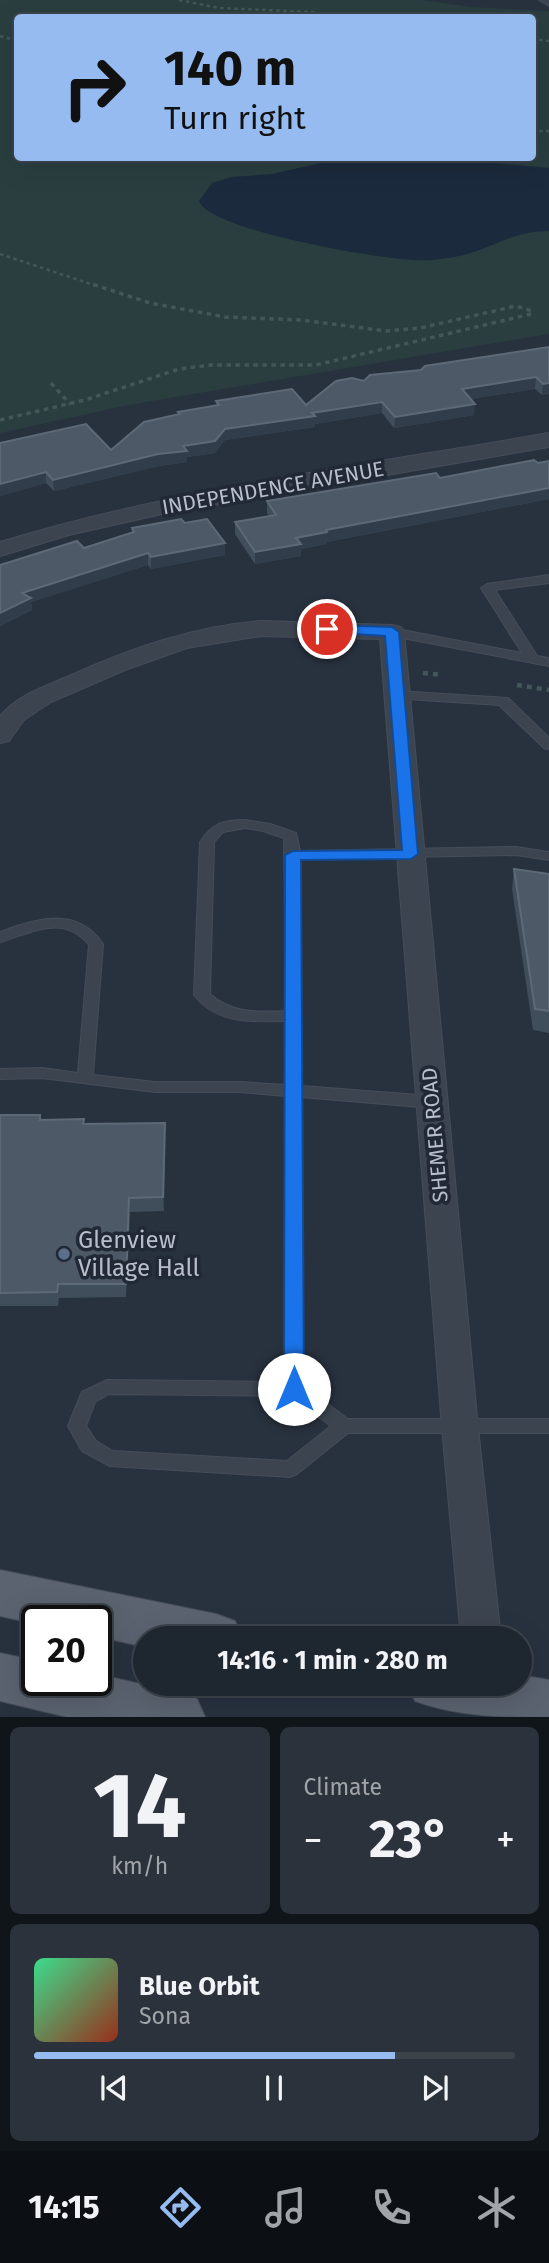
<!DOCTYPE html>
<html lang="en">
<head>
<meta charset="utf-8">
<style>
	:root { --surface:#1e262f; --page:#2b323b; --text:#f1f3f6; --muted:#a1a5aa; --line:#3c434b; --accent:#96bbf1 }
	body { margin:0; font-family:"Fira Sans",sans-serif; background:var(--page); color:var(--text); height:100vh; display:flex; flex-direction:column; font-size:26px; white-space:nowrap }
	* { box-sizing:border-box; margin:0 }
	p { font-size:23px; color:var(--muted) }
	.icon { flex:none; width:38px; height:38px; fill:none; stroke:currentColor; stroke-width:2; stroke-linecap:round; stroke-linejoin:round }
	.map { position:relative; height:1717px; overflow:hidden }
	.drawer { display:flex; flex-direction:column; gap:10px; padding:10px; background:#10151a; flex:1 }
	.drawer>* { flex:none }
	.top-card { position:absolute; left:14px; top:14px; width:522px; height:147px; border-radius:7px; box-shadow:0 7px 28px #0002,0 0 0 2px var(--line); background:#96bbf1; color:#111; overflow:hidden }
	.speed { position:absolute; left:21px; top:1605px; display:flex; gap:14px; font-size:35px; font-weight:700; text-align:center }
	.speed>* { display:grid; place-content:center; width:91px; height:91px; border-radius:50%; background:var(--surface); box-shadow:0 7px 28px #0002,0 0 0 2px var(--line); line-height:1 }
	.speed .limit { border:4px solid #111; border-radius:10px; background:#fff; color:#111 }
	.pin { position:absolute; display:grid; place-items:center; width:60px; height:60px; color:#fff; margin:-30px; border:4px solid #fff; border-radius:50%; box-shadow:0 2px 7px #0007 }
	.me { position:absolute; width:77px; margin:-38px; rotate:0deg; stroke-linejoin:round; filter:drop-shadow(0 0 5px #0008) }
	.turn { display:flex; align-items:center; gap:24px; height:147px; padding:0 35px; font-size:32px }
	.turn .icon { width:91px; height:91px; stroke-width:2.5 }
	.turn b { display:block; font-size:49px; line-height:60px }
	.big { font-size:52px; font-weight:700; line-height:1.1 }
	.drawer .widget { flex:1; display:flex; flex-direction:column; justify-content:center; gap:10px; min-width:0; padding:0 24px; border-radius:10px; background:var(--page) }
	.drawer .dial { align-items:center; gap:0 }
	.dial b { font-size:91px; line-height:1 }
	.song { display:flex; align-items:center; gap:21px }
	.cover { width:84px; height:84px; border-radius:10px; background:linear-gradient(135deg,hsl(150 70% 55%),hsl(10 70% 35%)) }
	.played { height:7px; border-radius:4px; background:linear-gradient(90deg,var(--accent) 75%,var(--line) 75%) }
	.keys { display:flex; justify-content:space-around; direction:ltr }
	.heat { display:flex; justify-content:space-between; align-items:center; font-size:38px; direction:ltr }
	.drawer .tiles { flex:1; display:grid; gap:10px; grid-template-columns:1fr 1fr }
	.widget:last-child { grid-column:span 2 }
	.trip { position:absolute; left:133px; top:1626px; width:399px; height:70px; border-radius:35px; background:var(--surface); box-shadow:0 7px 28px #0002,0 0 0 2px var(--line); font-weight:700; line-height:70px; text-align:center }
	.tab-bar { display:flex; height:112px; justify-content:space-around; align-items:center; background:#0c0f13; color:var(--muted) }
	.tab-bar .icon { width:49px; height:49px }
	.tab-bar .selected { color:var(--accent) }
	.tab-bar b { font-size:32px; color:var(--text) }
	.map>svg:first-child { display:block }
	.green { fill:#2a3e40; fill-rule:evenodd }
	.water { fill:#1b2a3d }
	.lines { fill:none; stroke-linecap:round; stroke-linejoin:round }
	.lane-casing { stroke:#454d59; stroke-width:2 }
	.street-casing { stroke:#454d59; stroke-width:2 }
	.primary-casing { stroke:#454d59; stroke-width:2 }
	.path-far2 { stroke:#435758; stroke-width:2.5; stroke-dasharray:3.5 3.5; stroke-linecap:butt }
	.path-far1 { stroke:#435758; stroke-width:3.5; stroke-dasharray:4.5 4.5; stroke-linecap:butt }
	.path { stroke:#435758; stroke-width:4.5; stroke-dasharray:5 5; stroke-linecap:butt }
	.lane { fill:#3c444f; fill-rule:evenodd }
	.street { fill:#3c444f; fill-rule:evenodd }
	.primary { fill:#5a636f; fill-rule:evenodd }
	.wall { fill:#404d5b }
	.shaded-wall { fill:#313d4b }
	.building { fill:#4d5967; stroke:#5e6977; stroke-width:2 }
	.route { fill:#1a73e8; stroke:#114b97; stroke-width:2 }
	.service-dot { fill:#5c6f8a; stroke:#202935; stroke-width:2.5 }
	.labels { text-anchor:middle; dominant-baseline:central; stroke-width:7; stroke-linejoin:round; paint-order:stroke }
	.street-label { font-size:21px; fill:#b8bfca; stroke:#202935 }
	.near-poi-label { font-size:24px; fill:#b8bfca; stroke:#202935; text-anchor:start }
</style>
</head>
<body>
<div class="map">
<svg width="549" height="1717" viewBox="0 0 549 1717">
	<rect width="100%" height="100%" fill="#28323f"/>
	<path class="green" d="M0,0H421L471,7L549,11V334L128,405L0,433ZM18,18H532V158H18Z"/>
	<path class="water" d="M437,158L549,168V231C515,231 498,245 468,254C456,257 444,259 431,260C398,264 209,231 199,201L212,183L232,177L272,174L316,164L354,159Z"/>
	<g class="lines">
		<g class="lane-casing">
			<g id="lane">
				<polygon points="549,575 549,583 495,590 537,656 549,658 549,666 392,636 386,632 392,628 522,653 481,588 487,584"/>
				<polygon points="397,691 508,698 549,738 549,749 544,748 499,705 392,698 391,695"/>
				<path d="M245,820L270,824L296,833L300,851L516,847L549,852V860L516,855L300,859L301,1086L432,1096L438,1098L440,1102L438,1106L432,1108L301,1097L303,1386L348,1419H549V1433H348L297,1474L290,1477L110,1466L82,1451L68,1426L82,1392L107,1380L285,1382L286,1096L240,1092H155L42,1078L0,1079V1069L42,1068L78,1073L89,945C64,913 31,933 0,942V932C37,918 77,906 103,944L93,1075L155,1082H240L286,1085V1021C253,1022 216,1024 194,995L200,842C213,823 223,820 245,820ZM245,828L263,831L284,838L286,1011C257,1012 232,1014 210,994L214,842L223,832ZM109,1394L290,1396L331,1426L287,1461L113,1451L96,1441L86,1426L95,1402Z"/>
			</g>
		</g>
		<g class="street-casing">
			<g id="street">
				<polygon points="539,0 549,0 549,6"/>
				<path d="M549,433V447L162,514L69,535L0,556V542C178,488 366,465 549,433Z"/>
				<path d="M261,621L392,625L401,627L404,632L478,1428L501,1638H461L442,1428L380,639L261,636L187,648L125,670L51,702L24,720L9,741L0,743V716C19,694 44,687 69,676C131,648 194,626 261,621Z"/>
			</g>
		</g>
		<g class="primary-casing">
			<g id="primary">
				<polygon points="0,1570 216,1614 235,1621 243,1638 145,1638 145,1647 96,1636 96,1620 37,1620 37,1624 0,1616"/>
				<polygon points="0,1653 37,1661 37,1680 96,1680 96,1674 177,1692 197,1699 205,1717 67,1717 0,1701"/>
				<path d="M520,1675L549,1680V1717C503,1717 459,1717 415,1701L407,1684H520Z"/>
			</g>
		</g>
		<g class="path-far2">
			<polyline points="179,0 219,8 312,12 336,18"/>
			<polyline points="0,36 18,41"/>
			<polyline points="532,39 549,41"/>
			<polyline points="532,131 549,131"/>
			<polyline points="0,254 97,286"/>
		</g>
		<g class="path-far1">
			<polyline points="51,383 70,404"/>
			<polyline points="0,420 85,400 179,369 211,365 316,365 531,314 532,311 516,306 420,328 386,331 301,320 225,317 150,303 92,284"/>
		</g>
		<g class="path">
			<polyline points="423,673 442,675"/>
			<polyline points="517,685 549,690"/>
		</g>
		<use href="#lane" class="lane"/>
		<use href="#street" class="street"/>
		<use href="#primary" class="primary"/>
	</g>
	<g class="wall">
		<polygon points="549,347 549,394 542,395 535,389 470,399 474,415 394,428 382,413 315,424 315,427 225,440 215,453 187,457 187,462 159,466 54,491 46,483 0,496 0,443 111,450 178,415 178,412 216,405 216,401 306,405 364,381"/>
		<polygon points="549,461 549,499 327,542 327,544 301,549 301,556 255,564 235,534 235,522 269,516 267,513 267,501 440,478"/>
		<polygon points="132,528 225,543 225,555 151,569 148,565 31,602 32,610 0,626 0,565 84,548 132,533"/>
		<polygon points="514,869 549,874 549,1033 533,1030 512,889"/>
		<polygon points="0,1115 40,1115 41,1120 84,1124 165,1137 164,1211 130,1212 126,1297 59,1298 58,1306 0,1306"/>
	</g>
	<g class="shaded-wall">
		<polygon points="536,377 535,389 461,400 462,389"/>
		<polygon points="549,383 549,394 542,395 543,384"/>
		<polygon points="382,402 382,413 315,424 315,427 225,440 215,453 187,457 187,462 159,466 54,491 53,480 183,446 225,429 312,413"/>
		<polygon points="475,404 474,415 394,428 395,417"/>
		<polygon points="46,472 46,483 0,496 0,484"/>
		<polygon points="549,488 549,499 327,542 327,544 301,549 301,556 255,564 255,552 296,538 326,530"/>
		<polygon points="225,543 225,555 151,569 151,557"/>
		<polygon points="148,553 148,565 31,602 32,610 0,626 0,613 22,593"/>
		<polygon points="165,1123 165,1137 164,1211 163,1197"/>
		<polygon points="129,1198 130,1212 126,1297 126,1284"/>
	</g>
	<g class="building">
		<polygon points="549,347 549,383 543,384 536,377 462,389 475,404 395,417 382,402 312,413 315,416 225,429 215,441 183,446 187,451 158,454 53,480 46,472 0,484 0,443 86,424 111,450 144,422 180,414 178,412 219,405 216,401 292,389 306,405 336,381 352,378 364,381 370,375 421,370 425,366"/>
		<polygon points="534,460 538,463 549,461 549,488 326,530 327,532 296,538 301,544 255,552 235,522 276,515 267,501 436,473 440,478"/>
		<polygon points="181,519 185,523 207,519 225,543 151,557 148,553 22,593 31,598 0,613 0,565 77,541 84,548 134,532 132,528"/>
		<polygon points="514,869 549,874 549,1011 535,1009"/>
		<polygon points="0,1115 40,1115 40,1120 84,1119 83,1124 165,1123 163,1197 129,1198 126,1284 58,1284 57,1292 0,1293"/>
	</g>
	<polygon class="route" points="327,625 392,627 399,632 418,854 411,859 301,860 304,1389 301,1394 294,1397 287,1394 284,1389 285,855 293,851 402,850 385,636 322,632 320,629"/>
	<circle class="service-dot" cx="64" cy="1254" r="7"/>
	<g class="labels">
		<g class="street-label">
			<text transform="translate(273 488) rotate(-10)">INDEPENDENCE AVENUE</text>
			<text transform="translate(435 1135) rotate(-95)">SHEMER ROAD</text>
		</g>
		<g class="near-poi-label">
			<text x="78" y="1240">Glenview<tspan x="78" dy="28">Village Hall</tspan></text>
		</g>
	</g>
</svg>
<div class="speed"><div class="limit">20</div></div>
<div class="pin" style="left:327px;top:629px;background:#d93025"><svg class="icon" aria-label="arrive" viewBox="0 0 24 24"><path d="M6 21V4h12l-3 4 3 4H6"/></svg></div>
<svg class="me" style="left:294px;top:1389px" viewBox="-20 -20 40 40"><circle r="19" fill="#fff"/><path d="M0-13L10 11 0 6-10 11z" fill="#1a73e8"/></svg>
<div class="trip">14:16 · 1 min · 280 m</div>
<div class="top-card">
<div class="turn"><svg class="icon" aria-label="right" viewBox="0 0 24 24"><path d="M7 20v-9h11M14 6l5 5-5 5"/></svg><div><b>140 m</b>Turn right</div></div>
</div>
</div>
<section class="drawer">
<div class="tiles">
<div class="widget dial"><b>14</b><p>km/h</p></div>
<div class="widget"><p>Climate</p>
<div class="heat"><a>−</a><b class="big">23°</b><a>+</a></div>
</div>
<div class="widget">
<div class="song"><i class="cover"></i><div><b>Blue Orbit</b><p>Sona</p></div></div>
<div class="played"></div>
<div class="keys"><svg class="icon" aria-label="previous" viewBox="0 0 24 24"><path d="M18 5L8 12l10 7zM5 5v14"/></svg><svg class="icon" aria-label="pause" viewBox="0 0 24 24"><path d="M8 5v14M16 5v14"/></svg><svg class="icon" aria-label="next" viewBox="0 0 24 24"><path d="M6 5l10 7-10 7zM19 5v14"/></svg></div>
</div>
</div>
</section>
<nav class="tab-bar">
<b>14:15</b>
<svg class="icon selected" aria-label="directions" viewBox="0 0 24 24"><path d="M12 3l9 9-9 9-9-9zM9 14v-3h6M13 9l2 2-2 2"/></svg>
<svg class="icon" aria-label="music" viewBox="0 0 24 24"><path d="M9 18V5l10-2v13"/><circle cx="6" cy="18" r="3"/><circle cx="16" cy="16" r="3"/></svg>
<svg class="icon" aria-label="phone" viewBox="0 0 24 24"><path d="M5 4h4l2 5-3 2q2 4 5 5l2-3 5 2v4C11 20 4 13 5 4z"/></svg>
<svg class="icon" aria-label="climate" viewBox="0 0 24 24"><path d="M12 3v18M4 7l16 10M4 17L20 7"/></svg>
</nav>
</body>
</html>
